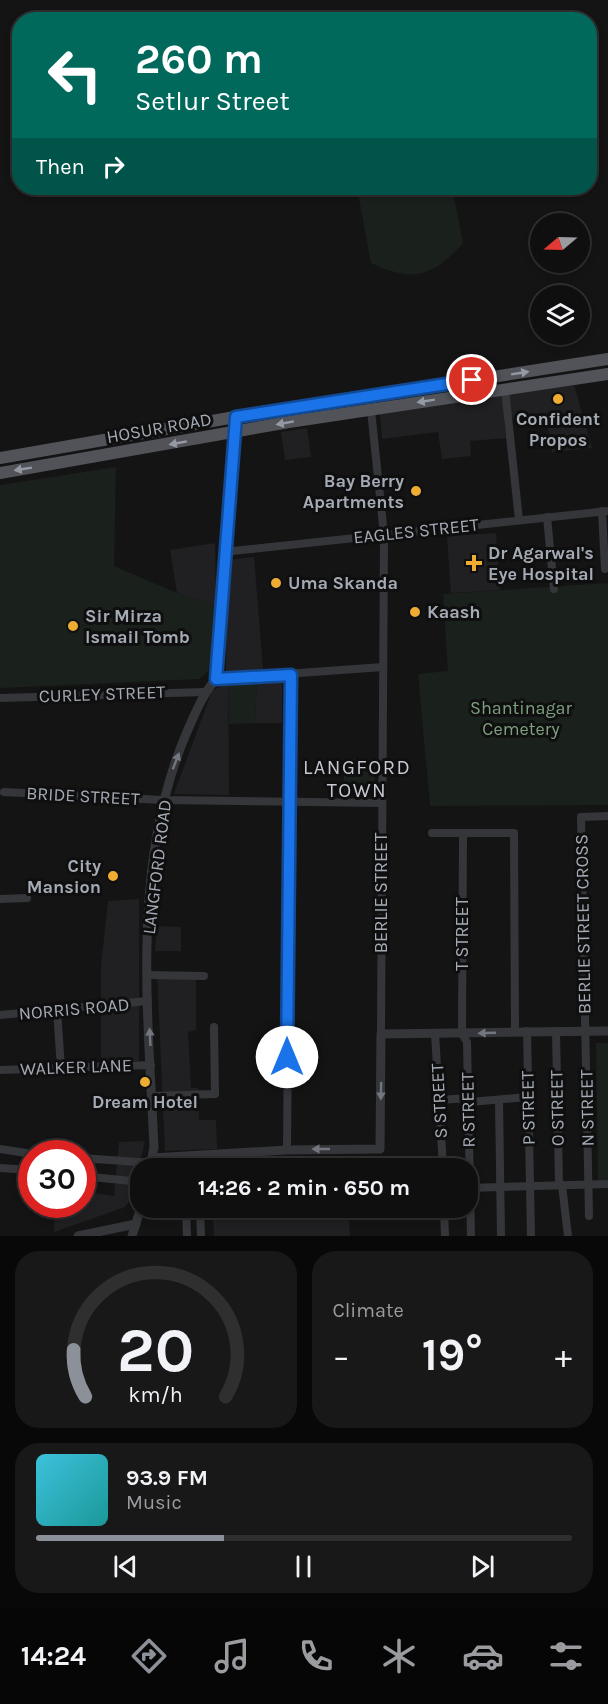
<!DOCTYPE html>
<html lang="en">
<head>
<meta charset="utf-8">
<style>
	:root { --surface:#0f0f10; --page:#181819; --text:#f1f3f6; --muted:#9b9c9f; --line:#2f2f30; --accent:#8c9099 }
	body { margin:0; font-family:Karla,sans-serif; background:var(--page); color:var(--text); height:100vh; display:flex; flex-direction:column; font-size:22px; white-space:nowrap }
	* { box-sizing:border-box; margin:0 }
	p { font-size:20px; color:var(--muted) }
	.icon { flex:none; width:33px; height:33px; fill:none; stroke:currentColor; stroke-width:2; stroke-linecap:round; stroke-linejoin:round }
	.map { position:relative; height:1236px; overflow:hidden }
	.side { display:flex; flex-direction:column; gap:15px; padding:15px; background:#080809; flex:1 }
	.side>* { flex:none }
	.hud { position:absolute; left:12px; top:12px; width:585px; height:183px; border-radius:24px; box-shadow:0 3px 9px #0003,0 0 0 2px var(--line); background:#00695c; color:#fff; overflow:hidden }
	.needle { width:39px; rotate:251deg }
	.fabs { position:absolute; left:530px; top:213px; display:grid; gap:12px }
	.fabs a { display:grid; place-items:center; width:60px; height:60px; border-radius:50%; background:var(--surface); box-shadow:0 3px 9px #0003,0 0 0 2px var(--line); font-size:30px }
	.speed { position:absolute; left:18px; top:1140px; display:flex; gap:12px; font-size:30px; font-weight:700; text-align:center }
	.speed>* { display:grid; place-content:center; width:78px; height:78px; border-radius:50%; background:var(--surface); box-shadow:0 3px 9px #0003,0 0 0 2px var(--line); line-height:1 }
	.speed .limit { border:9px solid #d22; background:#fff; color:#111 }
	.pin { position:absolute; display:grid; place-items:center; width:51px; height:51px; color:#fff; margin:-26px; border:3px solid #fff; border-radius:50%; box-shadow:0 2px 6px #0007 }
	.me { position:absolute; width:66px; margin:-33px; rotate:0deg; stroke-linejoin:round; filter:drop-shadow(0 0 4px #0008) }
	.turn { display:flex; align-items:center; gap:21px; height:126px; padding:0 24px; font-size:27px }
	.turn .icon { width:78px; height:78px; stroke-width:2.5 }
	.turn b { display:block; font-size:42px; line-height:51px }
	.then { display:flex; align-items:center; height:57px; padding:0 24px; background:#0003; gap:12px; font-size:22px }
	.big { font-size:45px; font-weight:700; line-height:1.1 }
	.side .tile { flex:1; display:flex; flex-direction:column; justify-content:center; gap:9px; min-width:0; padding:0 21px; border-radius:24px; background:var(--page) }
	.side .dial { align-items:center; gap:0 }
	.dial svg { height:156px; overflow:visible; fill:none; stroke:var(--line); stroke-width:7; stroke-linecap:round; text-anchor:middle }
	.dial text { fill:var(--text); stroke:none }
	.song { display:flex; align-items:center; gap:18px }
	.cover { width:72px; height:72px; border-radius:9px; background:linear-gradient(135deg,hsl(190 70% 55%),hsl(180 70% 35%)) }
	.played { height:6px; border-radius:3px; background:linear-gradient(90deg,var(--accent) 35%,var(--line) 35%) }
	.keys { display:flex; justify-content:space-around; direction:ltr }
	.heat { display:flex; justify-content:space-between; align-items:center; font-size:33px; direction:ltr }
	.side .tiles { flex:1; display:grid; gap:15px; grid-template-columns:1fr 1fr }
	.tile:last-child { grid-column:span 2 }
	.trip { position:absolute; left:130px; top:1158px; width:348px; height:60px; border-radius:24px; background:var(--surface); box-shadow:0 3px 9px #0003,0 0 0 2px var(--line); font-weight:700; line-height:60px; text-align:center }
	.menu { display:flex; height:96px; justify-content:space-around; align-items:center; background:#060606; color:var(--muted) }
	.menu .icon { width:42px; height:42px }
	.menu .on { color:var(--accent) }
	.menu b { font-size:27px; color:var(--text) }
	.map>svg:first-child { display:block }
	.built { fill:#202022 }
	.green { fill:#1a201b }
	.lines { fill:none; stroke-linecap:round; stroke-linejoin:round }
	.minor { stroke:#35363a; stroke-width:8 }
	.tertiary { stroke:#35363a; stroke-width:9 }
	.primary { stroke:#515359; stroke-width:12 }
	.oneway { fill:#9499a3 }
	.oneway2 { fill:#73767e }
	.route-casing { stroke:#114b97; stroke-width:15 }
	.route { stroke:#1a73e8; stroke-width:10 }
	.poi-dot { fill:#eeac33; stroke:#0f0f10; stroke-width:2 }
	.labels { text-anchor:middle; dominant-baseline:central; stroke-width:6; stroke-linejoin:round; paint-order:stroke }
	.poi-label { font-size:18px; font-weight:bold; fill:#a5abb5; stroke:#0f0f10; text-anchor:start }
	.street-label { font-size:18px; fill:#a5abb5; stroke:#0f0f10 }
	.park-label { font-size:18px; fill:#7da07e; stroke:#0f0f10 }
	.neighbourhood-label { font-size:20px; letter-spacing:1.5px; fill:#c6c9d1; stroke:#0f0f10 }
</style>
</head>
<body>
<div class="map">
<svg width="608" height="1236" viewBox="0 0 608 1236">
	<rect width="100%" height="100%" fill="#141415"/>
	<g class="built">
		<polygon points="574,385 592,448 552,452 546,415 504,419 506,438 470,441 471,456 442,459 438,432 382,439 380,412"/>
		<polygon points="307,428 311,457 285,460 281,432"/>
		<polygon points="496,533 500,590 451,593 447,536"/>
		<polygon points="215,543 216,606 177,593 170,550"/>
		<polygon points="254,557 263,669 226,672 227,560"/>
		<polygon points="282,680 282,723 255,723 257,681"/>
		<polygon points="228,683 229,795 174,794 212,691"/>
		<polygon points="139,899 139,1061 101,1063 101,967 108,901"/>
		<polygon points="157,926 181,927 181,951 155,951"/>
		<polygon points="157,972 196,972 196,1030 188,1032 191,1088 198,1088 199,1120 216,1120 217,1149 165,1151"/>
		<polygon points="145,1141 132,1198 125,1207 54,1232 55,1205 82,1204 83,1191 114,1196 119,1142"/>
		<polygon points="317,1208 348,1208 350,1236 214,1236 213,1216"/>
	</g>
	<g class="green">
		<path d="M357,188H452L463,243C432,277 414,283 371,263Z"/>
		<polygon points="116,467 114,566 177,593 216,606 211,668 199,679 0,688 0,485"/>
		<polygon points="608,583 608,805 430,806 418,674 448,671 443,594"/>
		<polygon points="257,681 255,723 229,724 228,683"/>
		<rect x="344" y="759" width="31" height="34"/>
		<polygon points="596,1043 608,1043 608,1180 598,1180"/>
	</g>
	<g class="lines">
		<g class="minor">
			<polyline points="505,389 519,520"/>
			<polyline points="371,410 384,535 381,1034"/>
			<polyline points="602,511 605,569"/>
			<polyline points="547,517 554,589"/>
			<polyline points="224,552 608,511"/>
			<polyline points="216,679 383,667"/>
			<polyline points="0,698 205,692"/>
			<polyline points="4,792 162,800 382,803"/>
			<polyline points="432,833 514,833 515,1032"/>
			<polyline points="463,834 462,1034 467,1042 471,1236"/>
			<polyline points="0,899 27,898"/>
			<polyline points="148,975 204,976"/>
			<polyline points="57,1010 61,1068"/>
			<polyline points="0,1015 148,1001"/>
			<polyline points="527,1031 531,1236"/>
			<polyline points="556,1031 559,1185"/>
			<polyline points="435,1033 443,1168"/>
			<polyline points="0,1070 151,1065"/>
			<polyline points="152,1096 215,1094 214,1027"/>
			<polyline points="439,1100 469,1098"/>
			<polyline points="499,1100 501,1236"/>
			<polyline points="470,1102 528,1097"/>
			<polyline points="0,1149 32,1154"/>
			<polyline points="287,1150 291,675"/>
			<polyline points="82,1158 151,1163"/>
			<polyline points="0,1168 32,1170"/>
			<polyline points="82,1176 141,1182"/>
			<polyline points="562,1185 568,1236"/>
			<polyline points="468,1188 608,1184"/>
			<polyline points="186,1208 187,1236"/>
			<polyline points="200,1208 201,1236"/>
			<polyline points="444,1208 445,1236"/>
			<polyline points="589,1216 581,817 608,816"/>
		</g>
		<g class="tertiary">
			<polyline points="152,1158 287,1150 380,1149 381,1034 608,1031"/>
			<path d="M150,1168L154,1147C148,1010 131,864 186,734C195,714 202,695 216,679L235,428"/>
			<polyline points="78,1236 136,1224"/>
			<polyline points="132,1236 141,1207"/>
		</g>
		<g class="primary">
			<polyline points="0,458 235,417 608,359"/>
			<polyline points="0,473 289,422 608,374"/>
		</g>
	</g>
	<defs><path id="oneway-solid" d="M-6-.8H1V-3.2L6.5 0L1 3.2V.8H-6Z" transform="scale(1.5)"/></defs>
	<g class="oneway">
		<use href="#oneway-solid" transform="translate(520 373) rotate(-9)"/>
		<use href="#oneway-solid" transform="translate(426 401) rotate(171)"/>
		<use href="#oneway-solid" transform="translate(285 423) rotate(170)"/>
		<use href="#oneway-solid" transform="translate(178 443) rotate(170)"/>
		<use href="#oneway-solid" transform="translate(23 469) rotate(171)"/>
	</g>
	<g class="oneway2">
		<use href="#oneway-solid" transform="translate(176 761) rotate(-69)"/>
		<use href="#oneway-solid" transform="translate(487 1033) rotate(178)"/>
		<use href="#oneway-solid" transform="translate(150 1037) rotate(-93)"/>
		<use href="#oneway-solid" transform="translate(381 1091) rotate(91)"/>
		<use href="#oneway-solid" transform="translate(321 1149) rotate(180)"/>
	</g>
	<g class="lines">
		<g class="route-casing">
			<polyline id="route" points="287,1057 291,675 216,679 236,417 472,380"/>
		</g>
		<use href="#route" class="route"/>
	</g>
	<g class="poi-dot">
		<circle cx="558" cy="399" r="6"/>
		<circle cx="416" cy="491" r="6"/>
		<path d="M471 554h6v6h6v6h-6v6h-6v-6h-6v-6h6z"/>
		<circle cx="276" cy="583" r="6"/>
		<circle cx="415" cy="612" r="6"/>
		<circle cx="73" cy="626" r="6"/>
		<circle cx="113" cy="876" r="6"/>
		<circle cx="145" cy="1082" r="6"/>
	</g>
	<g class="labels">
		<g class="poi-label">
			<text x="558" y="419" text-anchor="middle">Confident<tspan x="558" dy="21">Propos</tspan></text>
			<text x="404" y="481" text-anchor="end">Bay Berry<tspan x="404" dy="21">Apartments</tspan></text>
			<text x="488" y="553">Dr Agarwal's<tspan x="488" dy="21">Eye Hospital</tspan></text>
			<text x="288" y="583">Uma Skanda</text>
			<text x="427" y="612">Kaash</text>
			<text x="85" y="616">Sir Mirza<tspan x="85" dy="21">Ismail Tomb</tspan></text>
			<text x="101" y="866" text-anchor="end">City<tspan x="101" dy="21">Mansion</tspan></text>
			<text x="145" y="1102" text-anchor="middle">Dream Hotel</text>
		</g>
		<g class="street-label">
			<text transform="translate(159 428) rotate(-10)">HOSUR ROAD</text>
			<text transform="translate(416 531) rotate(-6)">EAGLES STREET</text>
			<text transform="translate(102 694) rotate(-2)">CURLEY STREET</text>
			<text transform="translate(83 796) rotate(3)">BRIDE STREET</text>
			<text transform="translate(157 867) rotate(-83)">LANGFORD ROAD</text>
			<text transform="translate(381 893) rotate(-90)">BERLIE STREET</text>
			<text transform="translate(583 924) rotate(-91)">BERLIE STREET CROSS</text>
			<text transform="translate(462 934) rotate(-90)">T STREET</text>
			<text transform="translate(74 1009) rotate(-5)">NORRIS ROAD</text>
			<text transform="translate(76 1067) rotate(-2)">WALKER LANE</text>
			<text transform="translate(439 1101) rotate(-93)">S STREET</text>
			<text transform="translate(528 1108) rotate(-91)">P STREET</text>
			<text transform="translate(557 1108) rotate(-91)">O STREET</text>
			<text transform="translate(587 1108) rotate(-91)">N STREET</text>
			<text transform="translate(468 1110) rotate(-91)">R STREET</text>
		</g>
		<g class="park-label">
			<text x="521" y="708">Shantinagar<tspan x="521" dy="21">Cemetery</tspan></text>
		</g>
		<g class="neighbourhood-label">
			<text x="357" y="767">LANGFORD<tspan x="357" dy="23">TOWN</tspan></text>
		</g>
	</g>
</svg>
<div class="fabs">
<a><svg class="needle" viewBox="-14 -14 28 28"><path d="M0-13l5 13h-10z" fill="#e53935"/><path d="M0 13l5-13h-10z" fill="#9b9c9f"/></svg></a>
<a><svg class="icon" aria-label="layers" viewBox="0 0 24 24"><path d="M12 4l9 5-9 5-9-5zM3 14l9 5 9-5"/></svg></a>
</div>
<div class="speed"><div class="limit">30</div></div>
<div class="pin" style="left:472px;top:380px;background:#d93025"><svg class="icon" aria-label="arrive" viewBox="0 0 24 24"><path d="M6 21V4h12l-3 4 3 4H6"/></svg></div>
<svg class="me" style="left:287px;top:1057px" viewBox="-20 -20 40 40"><circle r="19" fill="#fff"/><path d="M0-13L10 11 0 6-10 11z" fill="#1a73e8"/></svg>
<div class="trip">14:26 · 2 min · 650 m</div>
<div class="hud">
<div class="turn"><svg class="icon" aria-label="left" viewBox="0 0 24 24"><path d="M17 20v-9H6M10 6l-5 5 5 5"/></svg><div><b>260 m</b>Setlur Street</div></div>
<div class="then">Then<svg class="icon" aria-label="right" viewBox="0 0 24 24"><path d="M7 20v-9h11M14 6l5 5-5 5"/></svg></div>
</div>
</div>
<section class="side">
<div class="tiles">
<div class="tile dial"><svg viewBox="0 0 100 80">
<path d="M14 69A42 42 0 1 1 86 69"/>
<path d="M14 69A42 42 0 0 1 8 45" stroke="#8c9099"/>
<text x="50" y="56" font-size="32" font-weight="700">20</text>
<text x="50" y="72" font-size="11">km/h</text>
</svg></div>
<div class="tile"><p>Climate</p>
<div class="heat"><a>−</a><b class="big">19°</b><a>+</a></div>
</div>
<div class="tile">
<div class="song"><i class="cover"></i><div><b>93.9 FM</b><p>Music</p></div></div>
<div class="played"></div>
<div class="keys"><svg class="icon" aria-label="previous" viewBox="0 0 24 24"><path d="M18 5L8 12l10 7zM5 5v14"/></svg><svg class="icon" aria-label="pause" viewBox="0 0 24 24"><path d="M8 5v14M16 5v14"/></svg><svg class="icon" aria-label="next" viewBox="0 0 24 24"><path d="M6 5l10 7-10 7zM19 5v14"/></svg></div>
</div>
</div>
</section>
<nav class="menu">
<b>14:24</b>
<svg class="icon on" aria-label="directions" viewBox="0 0 24 24"><path d="M12 3l9 9-9 9-9-9zM9 14v-3h6M13 9l2 2-2 2"/></svg>
<svg class="icon" aria-label="music" viewBox="0 0 24 24"><path d="M9 18V5l10-2v13"/><circle cx="6" cy="18" r="3"/><circle cx="16" cy="16" r="3"/></svg>
<svg class="icon" aria-label="phone" viewBox="0 0 24 24"><path d="M5 4h4l2 5-3 2q2 4 5 5l2-3 5 2v4C11 20 4 13 5 4z"/></svg>
<svg class="icon" aria-label="climate" viewBox="0 0 24 24"><path d="M12 3v18M4 7l16 10M4 17L20 7"/></svg>
<svg class="icon" aria-label="car" viewBox="0 0 24 24"><path d="M5 17H2v-5l4-1 3-4h7l3 4 3 1v5h-3M9 17h6M6 11h13"/><circle cx="7" cy="17" r="2"/><circle cx="17" cy="17" r="2"/></svg>
<svg class="icon" aria-label="filters" viewBox="0 0 24 24"><path d="M4 7h16M4 17h16"/><circle cx="9" cy="7" r="2"/><circle cx="15" cy="17" r="2"/></svg>
</nav>
</body>
</html>
